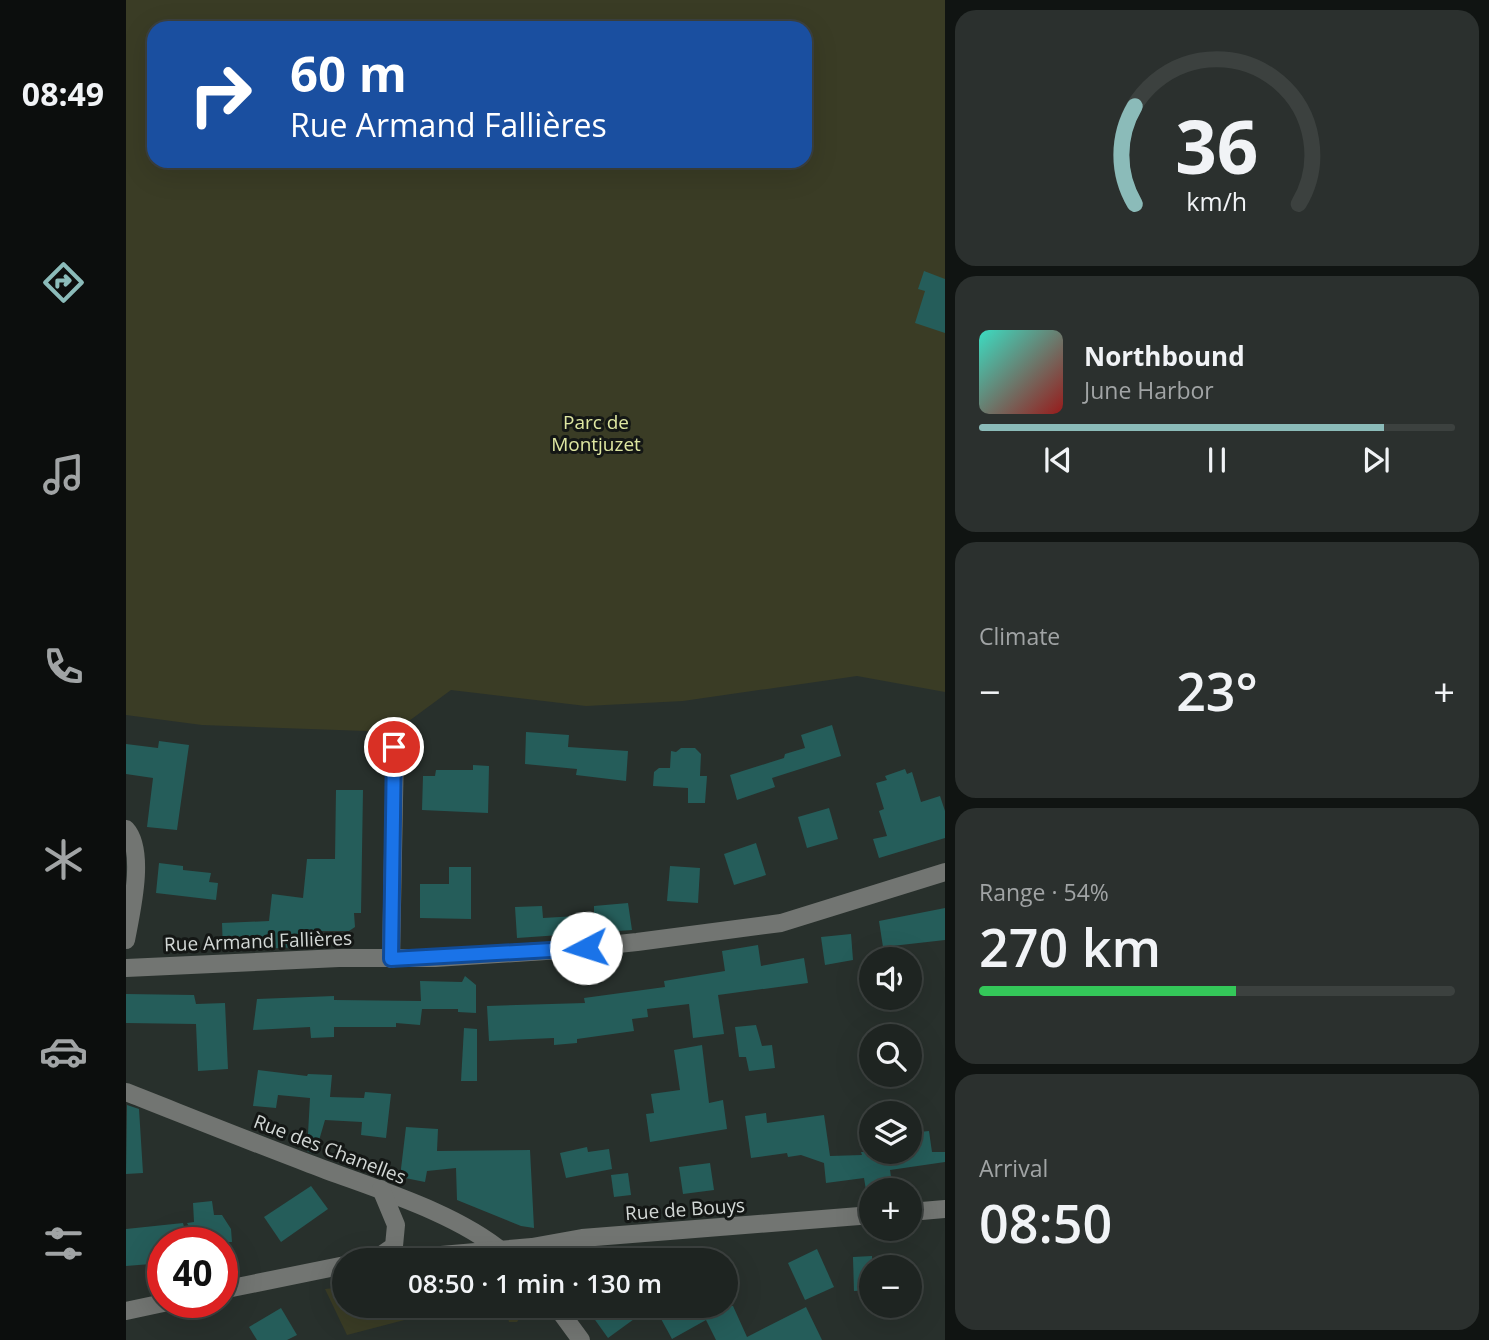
<!DOCTYPE html>
<html lang="en">
<head>
<meta charset="utf-8">
<style>
	:root { --surface:#1e2421; --page:#2b302e; --text:#f1f3f6; --muted:#a1a4a5; --line:#3c413f; --accent:#8bbbb9 }
	body { margin:0; font-family:"Open Sans",sans-serif; background:var(--page); color:var(--text); height:100vh; display:flex; flex-direction:column; font-size:26px; white-space:nowrap }
	* { box-sizing:border-box; margin:0 }
	p { font-size:23px; color:var(--muted) }
	.icon { flex:none; width:38px; height:38px; fill:none; stroke:currentColor; stroke-width:2; stroke-linecap:round; stroke-linejoin:round }
	.map { position:relative; flex:1; overflow:hidden }
	.sheet { display:flex; flex-direction:column; gap:10px; padding:10px; background:#101412; width:544px }
	.sheet>* { flex:none }
	.hud { position:absolute; left:21px; top:21px; width:665px; height:147px; border-radius:21px; box-shadow:0 7px 28px #0002,0 0 0 2px var(--line); background:#1a4fa0; color:#fff; overflow:hidden }
	.fabs { position:absolute; left:733px; top:947px; display:grid; gap:14px }
	.fabs a { display:grid; place-items:center; width:63px; height:63px; border-radius:50%; background:var(--surface); box-shadow:0 7px 28px #0002,0 0 0 2px var(--line); font-size:35px }
	.speed { position:absolute; left:21px; top:1227px; display:flex; gap:14px; font-size:35px; font-weight:700; text-align:center }
	.speed>* { display:grid; place-content:center; width:91px; height:91px; border-radius:50%; background:var(--surface); box-shadow:0 7px 28px #0002,0 0 0 2px var(--line); line-height:1 }
	.speed .limit { border:10px solid #d22; background:#fff; color:#111 }
	.pin { position:absolute; display:grid; place-items:center; width:60px; height:60px; color:#fff; margin:-30px; border:4px solid #fff; border-radius:50%; box-shadow:0 2px 7px #0007 }
	.me { position:absolute; width:77px; margin:-38px; rotate:265deg; stroke-linejoin:round; filter:drop-shadow(0 0 5px #0008) }
	.turn { display:flex; align-items:center; gap:24px; height:147px; padding:0 28px; font-size:32px }
	.turn .icon { width:91px; height:91px; stroke-width:2.5 }
	.turn b { display:block; font-size:49px; line-height:60px }
	.big { font-size:52px; font-weight:600; line-height:1.1 }
	.sheet .widget { flex:1; display:flex; flex-direction:column; justify-content:center; gap:10px; min-width:0; padding:0 24px; border-radius:21px; background:var(--page) }
	.sheet .dial { align-items:center; gap:0 }
	.dial svg { height:182px; overflow:visible; fill:none; stroke:var(--line); stroke-width:7; stroke-linecap:round; text-anchor:middle }
	.dial text { fill:var(--text); stroke:none }
	.song { display:flex; align-items:center; gap:21px }
	.cover { width:84px; height:84px; border-radius:10px; background:linear-gradient(135deg,hsl(170 70% 55%),hsl(0 70% 35%)) }
	.played { height:7px; border-radius:4px; background:linear-gradient(90deg,var(--accent) 85%,var(--line) 85%) }
	.keys { display:flex; justify-content:space-around; direction:ltr }
	.heat { display:flex; justify-content:space-between; align-items:center; font-size:38px; direction:ltr }
	.charge { height:10px; border-radius:5px; background:linear-gradient(90deg,#34c759 54%,var(--line) 0) }
	.trip { position:absolute; left:206px; top:1248px; width:406px; height:70px; border-radius:35px; background:var(--surface); box-shadow:0 7px 28px #0002,0 0 0 2px var(--line); font-weight:600; line-height:70px; text-align:center }
	main { display:flex; flex:1; min-height:0 }
	.dock { display:flex; flex-direction:column; width:126px; justify-content:space-around; align-items:center; background:#0c0e0d; color:var(--muted) }
	.dock .icon { width:49px; height:49px }
	.dock .current { color:var(--accent) }
	.dock b { font-size:32px; color:var(--text) }
	.map>svg:first-child { display:block }
	.green { fill:#3a3c25; fill-rule:evenodd }
	.building { fill:#255d5a }
	.lines { fill:none; stroke-linecap:round; stroke-linejoin:round }
	.minor { stroke:#727572; stroke-width:18 }
	.route-casing { stroke:#114b97; stroke-width:18 }
	.route { stroke:#1a73e8; stroke-width:12 }
	.labels { text-anchor:middle; dominant-baseline:central; stroke-width:6; stroke-linejoin:round; paint-order:stroke }
	.park-label { font-size:19px; fill:#dee6a1; stroke:#141715 }
	.street-label { font-size:19px; fill:#d3d8d6; stroke:#141715 }
</style>
</head>
<body>
<main>
<nav class="dock">
<b>08:49</b>
<svg class="icon current" aria-label="directions" viewBox="0 0 24 24"><path d="M12 3l9 9-9 9-9-9zM9 14v-3h6M13 9l2 2-2 2"/></svg>
<svg class="icon" aria-label="music" viewBox="0 0 24 24"><path d="M9 18V5l10-2v13"/><circle cx="6" cy="18" r="3"/><circle cx="16" cy="16" r="3"/></svg>
<svg class="icon" aria-label="phone" viewBox="0 0 24 24"><path d="M5 4h4l2 5-3 2q2 4 5 5l2-3 5 2v4C11 20 4 13 5 4z"/></svg>
<svg class="icon" aria-label="climate" viewBox="0 0 24 24"><path d="M12 3v18M4 7l16 10M4 17L20 7"/></svg>
<svg class="icon" aria-label="car" viewBox="0 0 24 24"><path d="M5 17H2v-5l4-1 3-4h7l3 4 3 1v5h-3M9 17h6M6 11h13"/><circle cx="7" cy="17" r="2"/><circle cx="17" cy="17" r="2"/></svg>
<svg class="icon" aria-label="filters" viewBox="0 0 24 24"><path d="M4 7h16M4 17h16"/><circle cx="9" cy="7" r="2"/><circle cx="15" cy="17" r="2"/></svg>
</nav>
<div class="map">
<svg width="819" height="1340" viewBox="0 0 819 1340">
	<rect width="100%" height="100%" fill="#28302c"/>
	<g class="green">
		<path d="M0,0H819V692L731,676L557,701L460,706L325,690L268,732L76,725L0,715ZM28,28H679V161H28Z"/>
		<polygon points="219,1287 219,1306 332,1306 221,1335 199,1289"/>
		<polygon points="367,1306 397,1306 401,1308 391,1322 383,1322 380,1311 370,1313"/>
	</g>
	<g class="building">
		<polygon points="798,271 819,279 819,333 789,323 799,291 792,289"/>
		<polygon points="706,725 715,756 646,778 649,787 611,800 604,775 658,758 659,754 679,748 675,735"/>
		<polygon points="400,732 443,735 442,747 502,751 500,781 450,775 451,769 399,764"/>
		<polygon points="33,741 63,745 51,830 21,827 27,778 0,774 0,744 32,748"/>
		<polygon points="555,748 569,748 575,754 574,776 581,776 579,803 562,803 562,788 527,786 528,772 533,768 544,768 545,751 550,752"/>
		<polygon points="347,765 363,766 362,813 296,810 297,776 309,776 310,770 347,770"/>
		<polygon points="779,769 781,774 786,772 795,802 814,796 819,811 819,838 753,858 747,839 761,836 753,811 758,809 750,783 761,780 759,776"/>
		<polygon points="210,790 237,790 235,913 228,913 229,927 223,931 174,931 173,947 97,951 96,923 143,921 146,894 177,898 181,859 209,859"/>
		<polygon points="703,808 712,839 681,848 672,817"/>
		<polygon points="630,843 640,875 608,885 598,854"/>
		<polygon points="33,863 57,866 57,870 85,873 83,882 92,883 90,900 30,893"/>
		<polygon points="544,866 574,868 572,903 541,901"/>
		<polygon points="323,867 345,867 345,919 294,918 294,884 323,884"/>
		<polygon points="502,903 506,930 391,938 389,907 416,906 417,918 468,915 468,906"/>
		<polygon points="819,908 819,940 757,947 753,921"/>
		<polygon points="725,934 727,960 699,965 695,937"/>
		<polygon points="632,945 635,966 678,958 682,983 592,995 598,1034 567,1038 563,1004 521,1009 522,1017 506,1019 508,1031 451,1039 451,1043 428,1045 428,1038 363,1041 361,1006 459,1003 458,998 539,987 538,981 599,971 596,951"/>
		<polygon points="339,976 350,985 350,1013 332,1012 332,1009 296,1009 294,1025 270,1023 270,1027 208,1027 208,1037 185,1038 184,1027 127,1030 131,999 208,996 208,1000 295,1001 294,981 336,982"/>
		<polygon points="0,994 68,995 70,1004 99,1003 102,1069 72,1071 70,1024 0,1023"/>
		<polygon points="630,1025 636,1046 646,1045 649,1068 623,1071 620,1057 613,1057 609,1027"/>
		<polygon points="338,1028 351,1029 351,1081 335,1081"/>
		<polygon points="576,1045 583,1103 597,1100 601,1129 524,1142 520,1114 528,1113 525,1094 554,1090 548,1050"/>
		<polygon points="132,1070 181,1076 182,1074 206,1075 204,1097 238,1098 239,1092 265,1094 260,1138 235,1135 236,1122 199,1120 189,1154 181,1151 184,1098 152,1095 150,1108 127,1106"/>
		<polygon points="1,1105 13,1109 17,1173 0,1174"/>
		<polygon points="640,1113 641,1123 698,1115 704,1156 736,1155 735,1152 784,1152 784,1133 803,1131 806,1152 819,1152 819,1162 764,1170 767,1190 740,1190 738,1178 700,1183 698,1163 675,1155 662,1157 661,1153 625,1158 619,1116"/>
		<polygon points="280,1127 312,1129 311,1151 404,1150 408,1228 395,1226 331,1200 330,1168 301,1171 299,1182 274,1177"/>
		<polygon points="461,1147 462,1152 483,1149 486,1169 440,1178 434,1153"/>
		<polygon points="584,1163 588,1190 557,1194 553,1167"/>
		<polygon points="502,1173 505,1195 488,1197 485,1175"/>
		<polygon points="185,1186 202,1209 155,1242 138,1217"/>
		<polygon points="86,1201 88,1215 96,1215 105,1229 106,1242 72,1242 61,1223 68,1222 67,1203"/>
		<polygon points="57,1223 62,1242 37,1242 37,1263 0,1266 0,1229"/>
		<polygon points="691,1249 708,1287 679,1300 662,1263"/>
		<polygon points="746,1256 746,1290 728,1291 727,1257"/>
		<polygon points="483,1306 526,1306 482,1338 467,1317"/>
		<polygon points="528,1306 607,1306 621,1337 680,1307 696,1340 590,1340 580,1320 546,1339"/>
		<polygon points="155,1308 171,1335 161,1340 131,1340 123,1327"/>
	</g>
	<g class="lines">
		<g class="minor">
			<path d="M0,829C20,851 5,913 0,940"/>
			<polyline points="265,959 269,747"/>
			<polyline points="0,968 213,958 309,958 435,950 511,942 655,923 819,872"/>
			<path d="M0,1092C61,1116 123,1141 184,1164C246,1188 328,1211 378,1253"/>
			<polyline points="784,1212 819,1209"/>
			<polyline points="248,1260 268,1246 270,1225 255,1189"/>
			<polyline points="257,1260 406,1247 456,1238 746,1215"/>
			<polyline points="96,1290 219,1265"/>
			<polyline points="430,1306 455,1340"/>
			<polyline points="0,1311 42,1302"/>
		</g>
	</g>
	<g class="lines">
		<g class="route-casing">
			<polyline id="route" points="268,747 265,959 460,948"/>
		</g>
		<use href="#route" class="route"/>
	</g>
	<g class="labels">
		<g class="park-label">
			<text x="470" y="422">Parc de<tspan x="470" dy="22">Montjuzet</tspan></text>
		</g>
		<g class="street-label">
			<text transform="translate(132 941) rotate(-2)">Rue Armand Fallières</text>
			<text transform="translate(204 1149) rotate(21)">Rue des Chanelles</text>
			<text transform="translate(559 1209) rotate(-4)">Rue de Bouys</text>
		</g>
	</g>
</svg>
<div class="fabs">
<a><svg class="icon" aria-label="sound" viewBox="0 0 24 24"><path d="M4 9h4l5-4v14l-5-4H4zM17 9q2 3 0 6"/></svg></a>
<a><svg class="icon" aria-label="search" viewBox="0 0 24 24"><circle cx="10" cy="10" r="6"/><path d="M15 15l6 6"/></svg></a>
<a><svg class="icon" aria-label="layers" viewBox="0 0 24 24"><path d="M12 4l9 5-9 5-9-5zM3 14l9 5 9-5"/></svg></a>
<a>+</a>
<a>−</a>
</div>
<div class="speed"><div class="limit">40</div></div>
<div class="pin" style="left:268px;top:747px;background:#d93025"><svg class="icon" aria-label="arrive" viewBox="0 0 24 24"><path d="M6 21V4h12l-3 4 3 4H6"/></svg></div>
<svg class="me" style="left:460px;top:948px" viewBox="-20 -20 40 40"><circle r="19" fill="#fff"/><path d="M0-13L10 11 0 6-10 11z" fill="#1a73e8"/></svg>
<div class="trip">08:50 · 1 min · 130 m</div>
<div class="hud">
<div class="turn"><svg class="icon" aria-label="right" viewBox="0 0 24 24"><path d="M7 20v-9h11M14 6l5 5-5 5"/></svg><div><b>60 m</b>Rue Armand Fallières</div></div>
</div>
</div>
<section class="sheet">
<div class="widget dial"><svg viewBox="0 0 100 80">
<path d="M14 69A42 42 0 1 1 86 69"/>
<path d="M14 69A42 42 0 0 1 14 26" stroke="#8bbbb9"/>
<text x="50" y="56" font-size="32" font-weight="700">36</text>
<text x="50" y="72" font-size="11">km/h</text>
</svg></div>
<div class="widget">
<div class="song"><i class="cover"></i><div><b>Northbound</b><p>June Harbor</p></div></div>
<div class="played"></div>
<div class="keys"><svg class="icon" aria-label="previous" viewBox="0 0 24 24"><path d="M18 5L8 12l10 7zM5 5v14"/></svg><svg class="icon" aria-label="pause" viewBox="0 0 24 24"><path d="M8 5v14M16 5v14"/></svg><svg class="icon" aria-label="next" viewBox="0 0 24 24"><path d="M6 5l10 7-10 7zM19 5v14"/></svg></div>
</div>
<div class="widget"><p>Climate</p>
<div class="heat"><a>−</a><b class="big">23°</b><a>+</a></div>
</div>
<div class="widget"><p>Range · 54%</p><b class="big">270 km</b><div class="charge"></div></div>
<div class="widget"><p>Arrival</p><b class="big">08:50</b></div>
</section>
</main>
</body>
</html>
